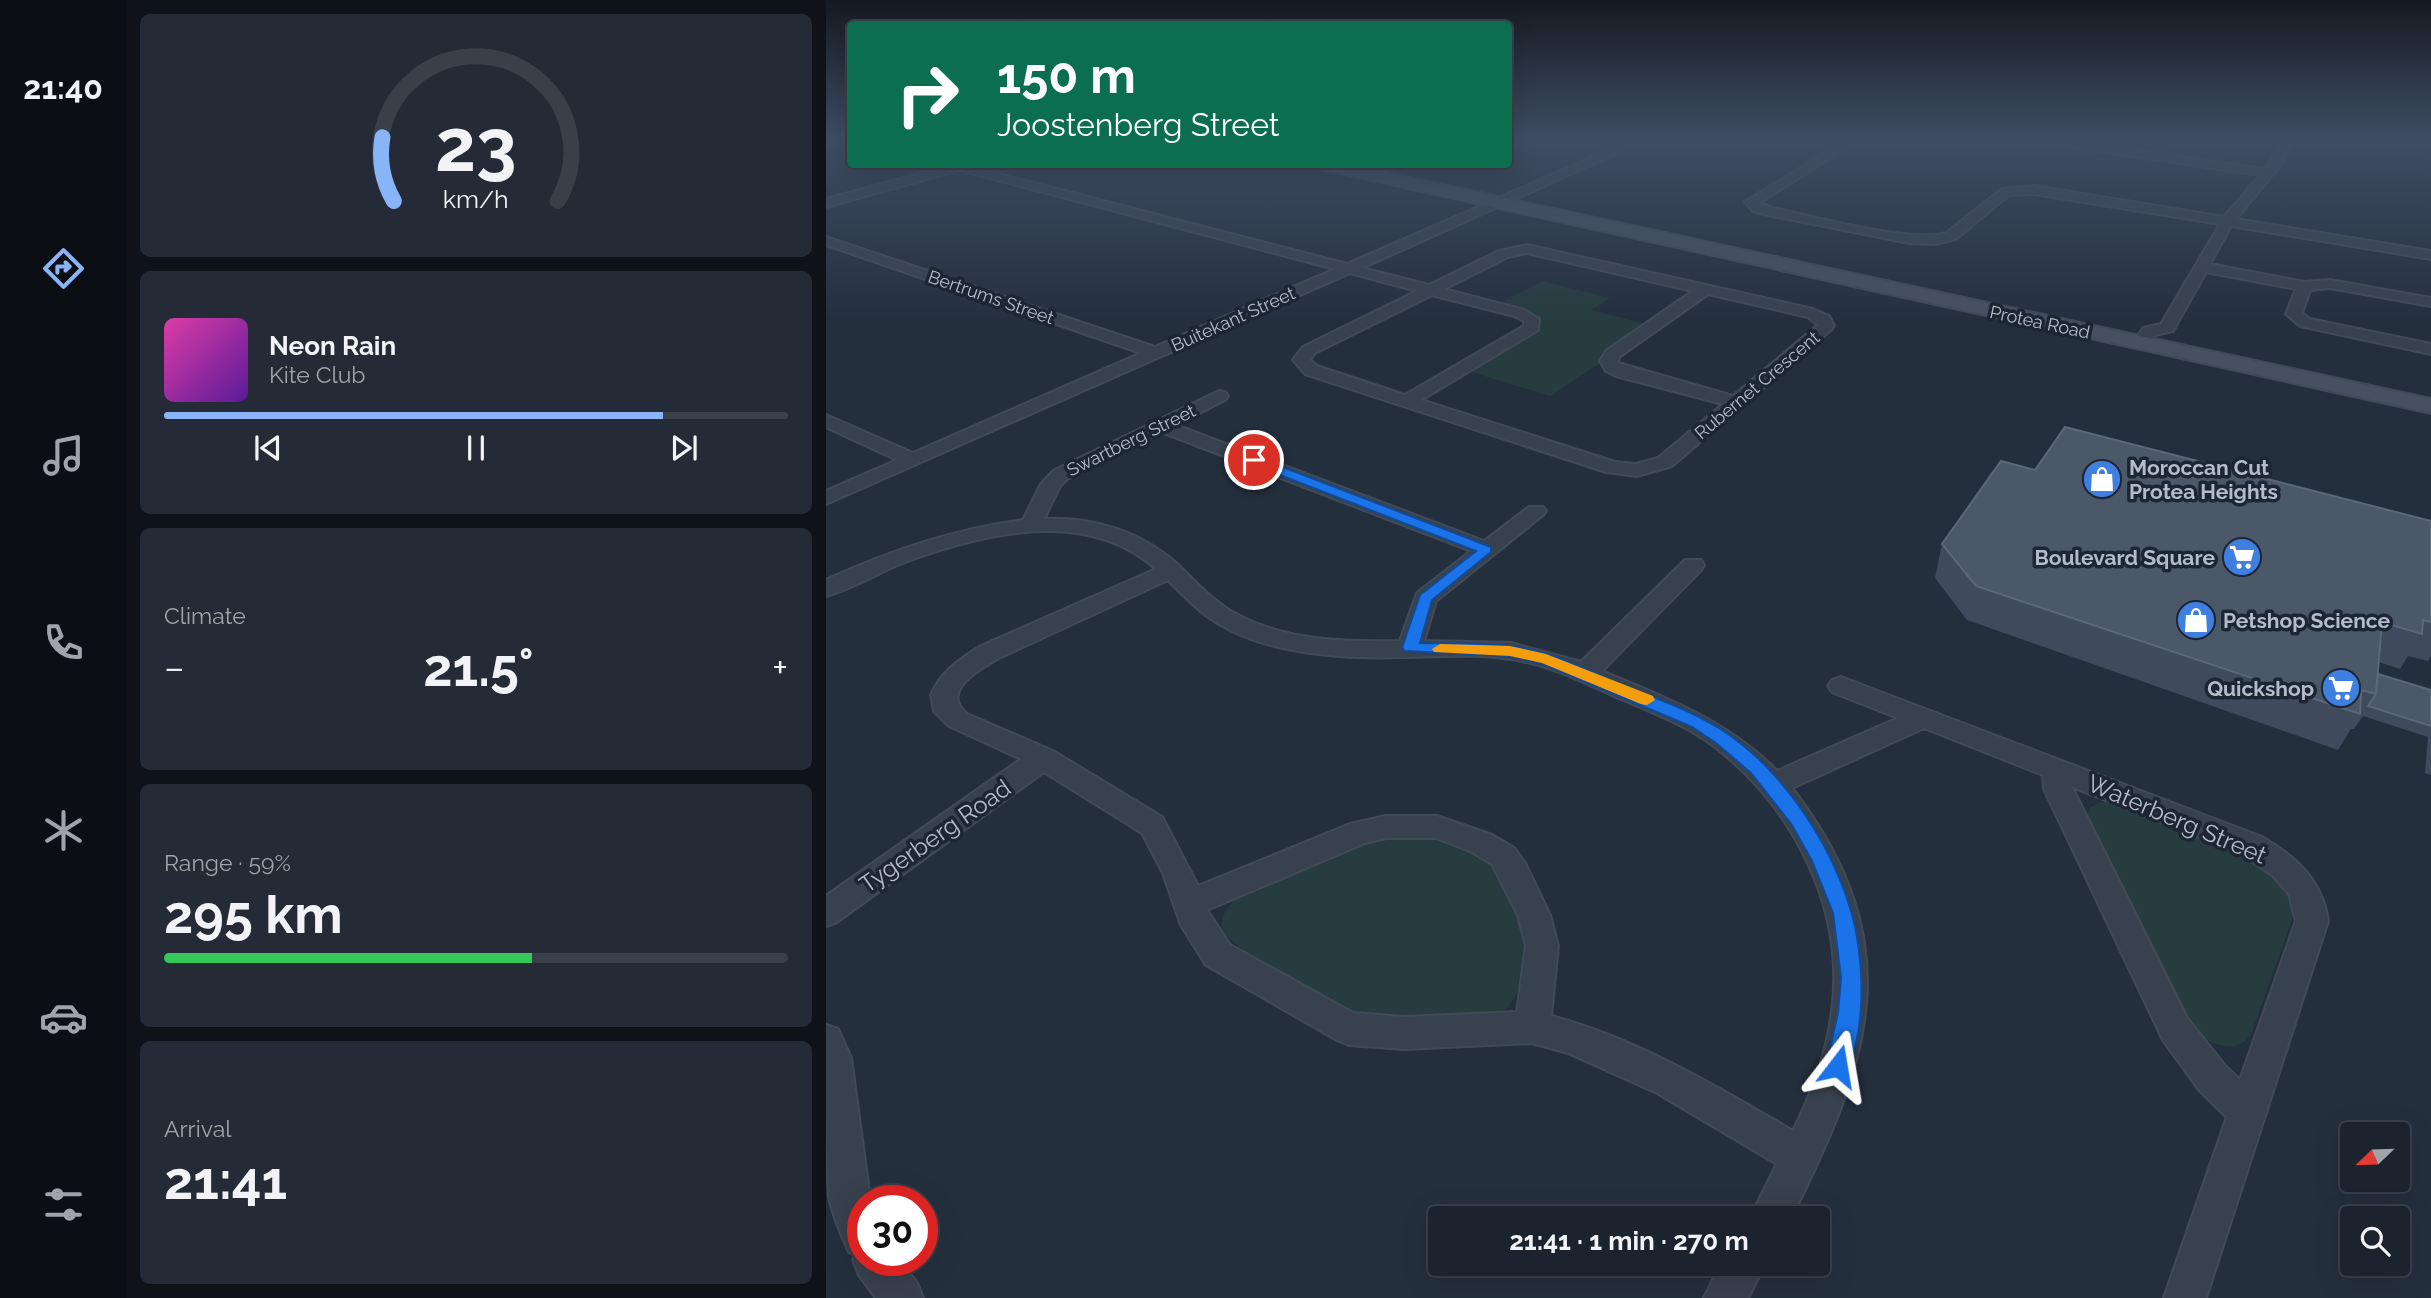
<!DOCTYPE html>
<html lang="en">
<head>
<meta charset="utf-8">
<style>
	:root { --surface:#1b232e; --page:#242b36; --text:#f1f3f6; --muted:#a0a4aa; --line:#39404a; --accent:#8ab4f8 }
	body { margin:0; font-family:Raleway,sans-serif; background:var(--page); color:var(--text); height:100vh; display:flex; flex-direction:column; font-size:26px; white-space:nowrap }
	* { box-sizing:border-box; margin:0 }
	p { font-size:23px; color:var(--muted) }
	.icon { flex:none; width:38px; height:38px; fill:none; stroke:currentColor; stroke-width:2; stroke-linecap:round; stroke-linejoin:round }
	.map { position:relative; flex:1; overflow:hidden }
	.details { display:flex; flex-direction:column; gap:14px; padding:14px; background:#0f1319; width:700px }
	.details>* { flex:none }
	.banner { position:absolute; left:21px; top:21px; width:665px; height:147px; border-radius:7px; box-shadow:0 7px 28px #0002,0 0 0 2px var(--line); background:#0b6e4f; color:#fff; overflow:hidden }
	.needle { width:46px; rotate:247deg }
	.fabs { position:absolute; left:1514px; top:1122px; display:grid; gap:14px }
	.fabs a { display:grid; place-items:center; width:70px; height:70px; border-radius:7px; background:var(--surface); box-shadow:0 7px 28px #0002,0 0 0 2px var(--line); font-size:35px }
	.speed { position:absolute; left:21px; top:1185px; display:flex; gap:14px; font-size:35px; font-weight:700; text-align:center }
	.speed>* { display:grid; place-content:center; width:91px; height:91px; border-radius:50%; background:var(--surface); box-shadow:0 7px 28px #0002,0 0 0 2px var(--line); line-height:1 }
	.speed .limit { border:10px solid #d22; background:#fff; color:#111 }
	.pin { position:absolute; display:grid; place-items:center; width:60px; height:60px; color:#fff; margin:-30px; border:4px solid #fff; border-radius:50%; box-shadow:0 2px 7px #0007 }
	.me { position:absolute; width:77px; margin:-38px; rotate:14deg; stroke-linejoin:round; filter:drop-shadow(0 0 5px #0008) }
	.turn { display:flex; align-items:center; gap:24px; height:147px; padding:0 35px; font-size:32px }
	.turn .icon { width:91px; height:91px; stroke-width:2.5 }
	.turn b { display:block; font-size:49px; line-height:60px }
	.big { font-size:52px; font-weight:700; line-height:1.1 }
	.details .widget { flex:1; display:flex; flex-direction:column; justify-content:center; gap:10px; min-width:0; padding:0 24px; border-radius:10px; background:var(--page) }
	.details .dial { align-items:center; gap:0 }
	.dial svg { height:182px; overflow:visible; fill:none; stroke:var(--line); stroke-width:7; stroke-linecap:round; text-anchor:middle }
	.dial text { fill:var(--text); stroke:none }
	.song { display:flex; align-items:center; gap:21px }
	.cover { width:84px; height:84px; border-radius:10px; background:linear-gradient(135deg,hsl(320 70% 55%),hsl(270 70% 35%)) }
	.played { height:7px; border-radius:4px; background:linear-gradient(90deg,var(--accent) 80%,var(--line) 80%) }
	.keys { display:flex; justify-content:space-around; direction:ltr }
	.heat { display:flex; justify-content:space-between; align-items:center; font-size:38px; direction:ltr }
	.charge { height:10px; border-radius:5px; background:linear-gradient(90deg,#34c759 59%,var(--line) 0) }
	.trip { position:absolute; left:602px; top:1206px; width:402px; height:70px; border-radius:7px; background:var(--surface); box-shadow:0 7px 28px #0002,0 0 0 2px var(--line); font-weight:700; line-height:70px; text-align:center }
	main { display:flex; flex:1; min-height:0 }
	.tab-bar { display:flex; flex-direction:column; width:126px; justify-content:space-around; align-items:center; background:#0b0e12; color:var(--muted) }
	.tab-bar .icon { width:49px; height:49px }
	.tab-bar .selected { color:var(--accent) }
	.tab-bar b { font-size:32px; color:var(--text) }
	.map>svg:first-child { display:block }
	.green { fill:#263c3f }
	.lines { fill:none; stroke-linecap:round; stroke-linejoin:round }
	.street-casing { stroke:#414a57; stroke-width:4 }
	.secondary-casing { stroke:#414a57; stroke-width:4 }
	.street { fill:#38414e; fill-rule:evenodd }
	.secondary { fill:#465061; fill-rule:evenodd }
	.wall { fill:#3f4b5c }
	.building { fill:#4b5868; stroke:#5c6777; stroke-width:2 }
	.route { fill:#1a73e8; stroke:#114b97; stroke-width:2 }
	.slow { fill:#f59e0b }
	.labels { text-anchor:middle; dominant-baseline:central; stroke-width:7; stroke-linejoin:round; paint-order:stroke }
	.far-street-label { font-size:18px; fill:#b4bcc9; stroke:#1d2633 }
	.poi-label { font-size:21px; font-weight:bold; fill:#b4bcc9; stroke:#1d2633; text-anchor:start }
	.near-street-label { font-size:24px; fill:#b4bcc9; stroke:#1d2633 }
</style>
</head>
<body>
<main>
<nav class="tab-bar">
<b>21:40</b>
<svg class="icon selected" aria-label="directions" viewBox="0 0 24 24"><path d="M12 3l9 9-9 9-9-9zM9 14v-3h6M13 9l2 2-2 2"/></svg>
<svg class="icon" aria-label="music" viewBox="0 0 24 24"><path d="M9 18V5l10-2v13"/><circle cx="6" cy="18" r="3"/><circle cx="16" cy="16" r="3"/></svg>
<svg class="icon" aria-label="phone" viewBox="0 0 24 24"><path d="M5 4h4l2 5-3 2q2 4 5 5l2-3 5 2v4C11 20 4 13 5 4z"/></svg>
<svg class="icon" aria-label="climate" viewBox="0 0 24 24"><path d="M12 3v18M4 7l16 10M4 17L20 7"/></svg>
<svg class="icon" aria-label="car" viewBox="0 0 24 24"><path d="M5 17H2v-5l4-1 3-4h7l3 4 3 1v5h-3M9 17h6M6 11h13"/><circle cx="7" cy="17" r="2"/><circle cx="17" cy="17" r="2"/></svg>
<svg class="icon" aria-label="filters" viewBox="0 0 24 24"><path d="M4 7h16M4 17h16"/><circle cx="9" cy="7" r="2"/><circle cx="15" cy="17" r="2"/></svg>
</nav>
<section class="details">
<div class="widget dial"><svg viewBox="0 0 100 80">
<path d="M14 69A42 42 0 1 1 86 69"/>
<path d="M14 69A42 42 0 0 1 9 41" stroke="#8ab4f8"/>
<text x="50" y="56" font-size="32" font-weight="700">23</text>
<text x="50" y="72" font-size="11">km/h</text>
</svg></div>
<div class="widget">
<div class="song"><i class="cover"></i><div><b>Neon Rain</b><p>Kite Club</p></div></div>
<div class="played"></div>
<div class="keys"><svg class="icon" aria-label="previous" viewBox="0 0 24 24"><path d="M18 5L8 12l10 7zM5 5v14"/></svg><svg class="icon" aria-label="pause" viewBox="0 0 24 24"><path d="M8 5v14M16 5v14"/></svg><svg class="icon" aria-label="next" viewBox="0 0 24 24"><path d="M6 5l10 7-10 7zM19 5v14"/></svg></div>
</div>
<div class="widget"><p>Climate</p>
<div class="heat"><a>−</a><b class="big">21.5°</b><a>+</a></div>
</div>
<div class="widget"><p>Range · 59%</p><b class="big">295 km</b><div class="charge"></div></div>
<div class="widget"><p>Arrival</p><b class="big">21:41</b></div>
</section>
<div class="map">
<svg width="1605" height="1298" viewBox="0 0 1605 1298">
	<rect width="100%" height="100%" fill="#242f3e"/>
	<g class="green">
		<polygon points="716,281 784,298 765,310 820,324 775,354 773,364 724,396 642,371 712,329 714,322 705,313 673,304"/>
		<path d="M1275,802H1284L1412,850L1440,866L1466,896L1467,917L1425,1035C1407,1058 1378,1042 1363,1023L1261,819L1263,808Z"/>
		<path d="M595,837C617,839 647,849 664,864C677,877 695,918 698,936C702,956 696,998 678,1010C659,1024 579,1017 552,1017L533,1014L421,954L396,931C394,914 403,904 415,895L533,845L557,839Z"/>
	</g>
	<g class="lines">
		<g class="street-casing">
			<g id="street">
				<polygon points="0,140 9,140 0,144"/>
				<path d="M806,140H820L536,268L603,285L673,251L701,245L987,309L1003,316L1008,326L1006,329L846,466L811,476L780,472L479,374L467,360L477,347L591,291L524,273L0,504V491L71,460L0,427V415L87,453L315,353L0,245V237L329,347L509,269L133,170L0,207V199L129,164H149L146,167L521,264ZM701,253L867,291L780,351L774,361L780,371L790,376L897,404L832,458L810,464L789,462L595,400L712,330L713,319L698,310L618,289L682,257ZM882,294L982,317L992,325L907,396L792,363L793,357ZM606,295L688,316L698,321V326L579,395L491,366L484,360L489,353Z"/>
				<path d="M1020,140H1033L933,203L947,208C989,217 1083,243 1120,233L1176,189L1208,186L1398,217L1434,175L1219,143L1214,140H1242L1439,169L1458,140H1468L1453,167L1410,219L1605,251V259L1405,226L1384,264L1478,282L1504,280L1605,298V306L1504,288L1484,290L1476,313L1484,319L1605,344V354L1474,326L1460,314L1470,289L1380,272L1347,331L1329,335L1321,347H1309L1307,344L1317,328L1335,324L1394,224L1208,194L1183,195L1130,239L1110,244L1083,243L942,215L927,211L919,202Z"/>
				<path d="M393,391L399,392L402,396L399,400L350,425L658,541L703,507H717L720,511L717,515L610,601L598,641L685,643L755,662L859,560H875L878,565L875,570L776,671C840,698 902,721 951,771L1072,718L1006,692L1002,686L1006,680L1015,677L1436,837C1470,857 1496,880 1502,921L1380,1298H1338L1401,1117L1374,1091L1337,1040L1218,789L1217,775L1098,728L966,788C1085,944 1045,1058 965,1218H924L951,1164L831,1093L742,1053L706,1043L578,1049L523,1045L511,1040L380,965L355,925L337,873L316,833L218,772L11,922L0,926V896L195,759L123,726L108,711L105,695C115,671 134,659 155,646L330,569C261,507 157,533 79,562C53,572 27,589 0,596V580C63,551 128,529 197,520L215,484L227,471ZM335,432L645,551L591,593L574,641C520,642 461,641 412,615C388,603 370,582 351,564C314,531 267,517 218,519L234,486L241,479ZM342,580C357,595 372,611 390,622C442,655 520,659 580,657C619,656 658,653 696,661C731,668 763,685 795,699C825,712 858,724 885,744C966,804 1020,908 1006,1011C1001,1053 986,1093 967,1131C890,1086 812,1039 725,1016L732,946L724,915L699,863L688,848L666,835L611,816H560L524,824L372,886L336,817L227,751L141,714C113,691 154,669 173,658ZM1246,787L1414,853L1446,875L1463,894L1470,921L1414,1080L1400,1067L1361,1018ZM560,838H610L644,851L666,864L692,915L700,946L691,1012L578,1017L527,1013L404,945L381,910L539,843Z"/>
				<path d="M0,1025L12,1029L25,1058L44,1200H37V1260H74L91,1283L97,1298H50L33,1275L27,1260L29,1255L23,1252C15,1235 7,1215 3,1197C0,1147 0,1077 0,1025Z"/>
				<polygon points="895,1264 939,1264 922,1298 878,1298"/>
			</g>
		</g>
		<g class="secondary-casing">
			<polygon id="secondary" points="489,164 520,164 1605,399 1605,413 496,169"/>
		</g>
		<use href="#street" class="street"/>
		<use href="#secondary" class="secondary"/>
	</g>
	<polygon class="wall" points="1209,470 1605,521 1605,656 1602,661 1582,656 1574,669 1553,662 1552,674 1605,691 1605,775 1599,773 1602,737 1537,716 1528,729 1525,729 1512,750 1141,620 1109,578 1116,544"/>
	<g class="building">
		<polygon points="1239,427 1605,521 1605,622 1597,620 1596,634 1556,622 1550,694 1535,690 1534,714 1150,586 1116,544 1175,461 1209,470"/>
		<polygon points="1552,674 1605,690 1605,726 1542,706 1550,694"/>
	</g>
	<linearGradient id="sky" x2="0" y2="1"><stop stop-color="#141a22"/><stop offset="0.43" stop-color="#3f4d63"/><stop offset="1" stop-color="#3f4d63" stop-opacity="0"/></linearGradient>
	<rect width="1605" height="322" fill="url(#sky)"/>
	<path class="route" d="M428,456L665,547V552L606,600L594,643C623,644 654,642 684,646C721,650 755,667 789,682C818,694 849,704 877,719C954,757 1020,860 1032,943C1038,986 1038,1033 1020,1074L1012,1077L1003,1074L1000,1066L1012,1013L1015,978L1007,913L986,861L966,825L925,773L890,743L866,727L715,663L684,656L579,651L576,648L594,595L650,551L423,463V458Z"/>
	<polygon class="slow" points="614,644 684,646 720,654 827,696 829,700 821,705 815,704 716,663 684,656 608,652 606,649"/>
	<defs>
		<g id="shop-disc" transform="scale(2.0125)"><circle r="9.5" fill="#3f7fe0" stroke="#1d2633"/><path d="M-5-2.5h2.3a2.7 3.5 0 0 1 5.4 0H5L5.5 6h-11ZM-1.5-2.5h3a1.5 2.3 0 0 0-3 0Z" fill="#fff"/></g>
		<g id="supermarket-disc" transform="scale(2.0125)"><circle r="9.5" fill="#3f7fe0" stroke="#1d2633"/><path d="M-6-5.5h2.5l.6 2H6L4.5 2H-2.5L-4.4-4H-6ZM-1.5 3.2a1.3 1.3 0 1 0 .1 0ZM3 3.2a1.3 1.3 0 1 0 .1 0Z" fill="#fff"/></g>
	</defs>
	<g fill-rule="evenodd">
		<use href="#shop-disc" x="1276" y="479"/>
		<use href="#supermarket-disc" x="1416" y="557"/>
		<use href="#shop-disc" x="1370" y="620"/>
		<use href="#supermarket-disc" x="1515" y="688"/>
	</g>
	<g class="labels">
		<g class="far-street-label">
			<text transform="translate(165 297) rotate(19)">Bertrums Street</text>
			<text transform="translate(407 319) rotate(-24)">Buitekant Street</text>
			<text transform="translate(1214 322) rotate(12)">Protea Road</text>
			<text transform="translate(931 385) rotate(-40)">Rubernet Crescent</text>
			<text transform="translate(305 440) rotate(-26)">Swartberg Street</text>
		</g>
		<g class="poi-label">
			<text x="1303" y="467">Moroccan Cut<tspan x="1303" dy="24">Protea Heights</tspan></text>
			<text x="1389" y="557" text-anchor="end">Boulevard Square</text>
			<text x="1397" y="620">Petshop Science</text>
			<text x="1488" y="688" text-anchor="end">Quickshop</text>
		</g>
		<g class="near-street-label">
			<text transform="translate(1351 819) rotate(23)">Waterberg Street</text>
			<text transform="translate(109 836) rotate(-35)">Tygerberg Road</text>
		</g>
	</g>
</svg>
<div class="fabs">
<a><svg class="needle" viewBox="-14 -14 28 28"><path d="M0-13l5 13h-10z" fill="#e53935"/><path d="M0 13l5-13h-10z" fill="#a0a4aa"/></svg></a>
<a><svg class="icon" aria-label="search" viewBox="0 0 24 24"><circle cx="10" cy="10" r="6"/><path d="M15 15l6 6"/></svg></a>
</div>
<div class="speed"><div class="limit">30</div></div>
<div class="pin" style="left:428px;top:460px;background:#d93025"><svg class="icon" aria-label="arrive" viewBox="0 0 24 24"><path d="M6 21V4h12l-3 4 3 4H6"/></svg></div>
<svg class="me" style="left:1012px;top:1066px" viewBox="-20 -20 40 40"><path d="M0-17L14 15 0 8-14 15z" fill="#1a73e8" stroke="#fff" stroke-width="4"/></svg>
<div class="trip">21:41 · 1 min · 270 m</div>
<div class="banner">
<div class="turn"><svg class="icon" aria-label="right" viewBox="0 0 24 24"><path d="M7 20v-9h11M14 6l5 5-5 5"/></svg><div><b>150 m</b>Joostenberg Street</div></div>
</div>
</div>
</main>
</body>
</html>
